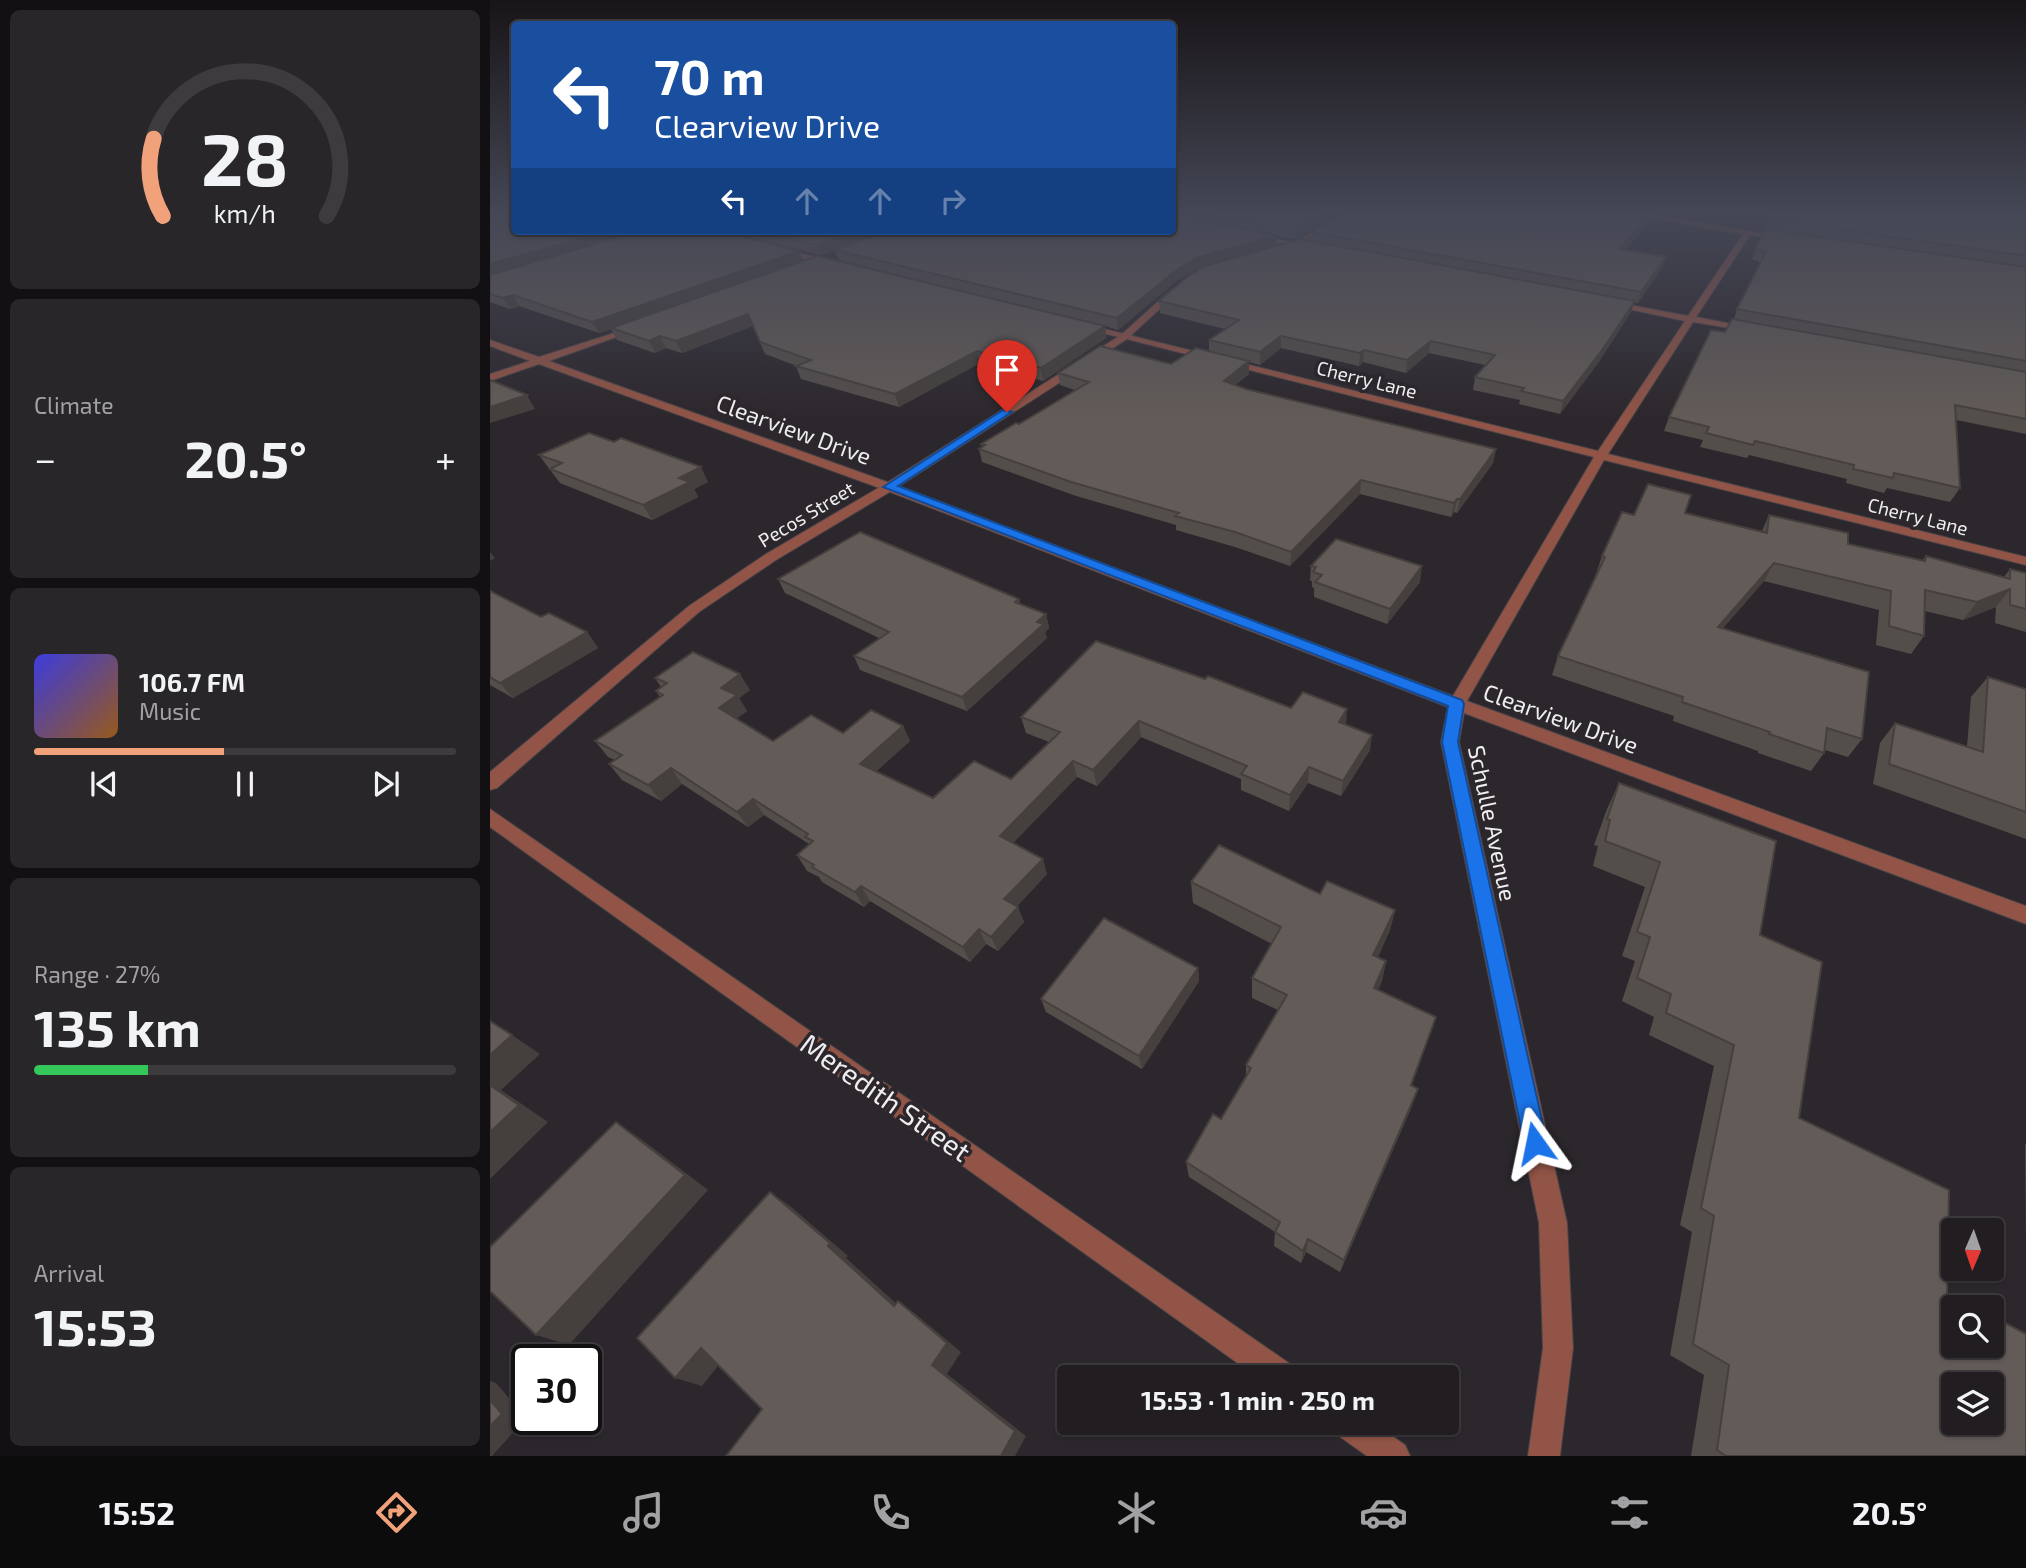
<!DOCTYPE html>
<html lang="en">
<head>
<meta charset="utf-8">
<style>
	:root { --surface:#211d21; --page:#29262a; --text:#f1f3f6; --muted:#a2a2a5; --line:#3e3b3f; --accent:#f1a27b }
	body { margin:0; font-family:"Exo 2",sans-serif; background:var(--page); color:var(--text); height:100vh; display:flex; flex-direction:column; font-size:26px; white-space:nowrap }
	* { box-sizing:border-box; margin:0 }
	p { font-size:23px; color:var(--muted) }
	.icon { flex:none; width:38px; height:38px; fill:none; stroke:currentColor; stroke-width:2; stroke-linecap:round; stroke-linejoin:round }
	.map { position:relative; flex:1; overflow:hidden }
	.sheet { display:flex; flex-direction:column; gap:10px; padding:10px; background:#121012; width:490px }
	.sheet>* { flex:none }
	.hud { position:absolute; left:21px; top:21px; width:665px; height:214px; border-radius:7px; box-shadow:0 2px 5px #0004,0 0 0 2px var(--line); background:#1a4fa0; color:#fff; overflow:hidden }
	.needle { width:46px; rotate:182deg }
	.controls { position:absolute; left:1451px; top:1218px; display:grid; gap:14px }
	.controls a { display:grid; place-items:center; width:63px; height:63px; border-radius:7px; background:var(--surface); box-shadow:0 2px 5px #0004,0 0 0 2px var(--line); font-size:35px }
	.speed { position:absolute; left:21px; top:1344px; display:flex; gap:14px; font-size:35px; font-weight:700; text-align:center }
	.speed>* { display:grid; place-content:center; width:91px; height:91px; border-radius:50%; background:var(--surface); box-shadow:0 2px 5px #0004,0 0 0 2px var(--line); line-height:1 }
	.speed .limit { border:4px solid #111; border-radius:10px; background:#fff; color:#111 }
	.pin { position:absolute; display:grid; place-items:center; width:60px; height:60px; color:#fff; margin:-72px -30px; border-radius:50% 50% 50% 0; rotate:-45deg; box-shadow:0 0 7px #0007 }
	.pin .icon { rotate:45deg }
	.me { position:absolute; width:77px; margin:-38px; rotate:348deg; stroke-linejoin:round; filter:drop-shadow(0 0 5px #0008) }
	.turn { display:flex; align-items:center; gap:24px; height:147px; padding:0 28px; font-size:32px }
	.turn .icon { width:91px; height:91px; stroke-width:2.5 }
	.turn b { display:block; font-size:49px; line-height:60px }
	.lanes { display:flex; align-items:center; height:66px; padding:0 28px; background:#0003; justify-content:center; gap:35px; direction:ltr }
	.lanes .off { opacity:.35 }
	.big { font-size:52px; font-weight:700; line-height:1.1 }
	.sheet .widget { flex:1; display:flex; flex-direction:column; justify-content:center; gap:10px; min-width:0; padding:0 24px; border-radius:10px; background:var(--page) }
	.sheet .dial { align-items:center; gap:0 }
	.dial svg { height:182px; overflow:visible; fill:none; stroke:var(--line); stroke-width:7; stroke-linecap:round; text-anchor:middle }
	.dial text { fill:var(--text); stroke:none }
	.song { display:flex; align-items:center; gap:21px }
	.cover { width:84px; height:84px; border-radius:10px; background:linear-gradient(135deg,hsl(240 70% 55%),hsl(30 70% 35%)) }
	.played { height:7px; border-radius:4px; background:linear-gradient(90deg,var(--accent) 45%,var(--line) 45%) }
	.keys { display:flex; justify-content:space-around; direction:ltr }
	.heat { display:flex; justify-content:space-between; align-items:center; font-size:38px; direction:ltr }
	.charge { height:10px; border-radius:5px; background:linear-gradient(90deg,#34c759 27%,var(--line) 0) }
	.trip { position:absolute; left:567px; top:1365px; width:402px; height:70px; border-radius:7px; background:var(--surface); box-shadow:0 2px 5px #0004,0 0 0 2px var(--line); font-weight:700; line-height:70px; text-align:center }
	.dock { display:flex; height:112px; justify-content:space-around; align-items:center; background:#0d0c0d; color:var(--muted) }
	.dock .icon { width:49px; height:49px }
	.dock .active { color:var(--accent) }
	.dock b { font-size:32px; color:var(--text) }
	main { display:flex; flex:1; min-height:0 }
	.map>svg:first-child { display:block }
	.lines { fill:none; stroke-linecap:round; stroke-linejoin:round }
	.minor-casing { stroke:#474347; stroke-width:2 }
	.tertiary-casing { stroke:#474347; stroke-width:2 }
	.minor { fill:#915446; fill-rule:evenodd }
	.tertiary { fill:#915446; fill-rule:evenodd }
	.wall { fill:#544e4b; fill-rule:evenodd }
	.shaded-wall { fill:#45403d }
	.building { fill:#625b57; stroke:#45403d; stroke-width:2; fill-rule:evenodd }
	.route { fill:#1a73e8; stroke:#114b97; stroke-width:2 }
	.labels { text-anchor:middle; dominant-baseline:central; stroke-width:7; stroke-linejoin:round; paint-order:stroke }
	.far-street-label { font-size:19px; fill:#f0edf0; stroke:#2c272c }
	.street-label { font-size:23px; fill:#f0edf0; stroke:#2c272c }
	.near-street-label { font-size:28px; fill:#f0edf0; stroke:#2c272c }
</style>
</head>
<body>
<main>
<section class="sheet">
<div class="widget dial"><svg viewBox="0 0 100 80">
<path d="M14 69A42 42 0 1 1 86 69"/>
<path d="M14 69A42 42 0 0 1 10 35" stroke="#f1a27b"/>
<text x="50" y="56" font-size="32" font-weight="700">28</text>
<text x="50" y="72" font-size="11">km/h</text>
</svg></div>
<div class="widget"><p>Climate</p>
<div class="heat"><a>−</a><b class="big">20.5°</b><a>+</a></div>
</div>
<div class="widget">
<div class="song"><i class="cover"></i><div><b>106.7 FM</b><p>Music</p></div></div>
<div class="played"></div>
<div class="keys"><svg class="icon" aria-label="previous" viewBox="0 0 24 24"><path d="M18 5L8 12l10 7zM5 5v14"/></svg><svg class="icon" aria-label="pause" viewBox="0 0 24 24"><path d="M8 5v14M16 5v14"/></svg><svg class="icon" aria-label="next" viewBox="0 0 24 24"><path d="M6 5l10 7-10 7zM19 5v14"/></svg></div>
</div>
<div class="widget"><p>Range · 27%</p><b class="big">135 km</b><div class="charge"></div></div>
<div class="widget"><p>Arrival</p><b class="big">15:53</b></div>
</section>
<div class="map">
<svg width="1536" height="1456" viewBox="0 0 1536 1456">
	<rect width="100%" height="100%" fill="#2c272c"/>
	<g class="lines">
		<g class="minor-casing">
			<g id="minor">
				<polygon points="1143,215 1164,215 1299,238 1295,240 1260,235 1206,317 1263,328 1263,332 1203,322 1118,454 1536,557 1536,565 1114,460 977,701 1536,906 1536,924 974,713 969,742 1077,1223 1083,1348 1070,1456 1038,1456 1053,1348 1049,1223 951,742 958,707 395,490 49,364 0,381 0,374 40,361 0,346 0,340 49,357 149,325 149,329 59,361 403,484 963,696 1104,457 589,327 594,324 1108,451 1195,321 1114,304 1119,301 1198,316 1253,234"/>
				<polygon points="762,235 820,245 824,247 820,249 765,239"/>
				<polygon points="288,248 346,262 347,264 343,266 285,252"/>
				<polygon points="0,809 803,1366 807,1377 767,1377 0,827"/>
				<polygon points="841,1423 884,1423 915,1445 920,1456 877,1456 846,1434"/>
			</g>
		</g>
		<g class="tertiary-casing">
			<g id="tertiary">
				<polygon points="850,215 859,215 810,247 795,250 791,248 804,243"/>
				<polygon points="682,289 689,291 637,339 403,490 286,560 209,612 7,788 0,790 0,772 199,606 276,554 395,484 631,335"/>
			</g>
		</g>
		<use href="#minor" class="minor"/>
		<use href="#tertiary" class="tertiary"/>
	</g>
	<g class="wall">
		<path d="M0,215L24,231H682V215H845L805,239L787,236L786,245L822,241V232L1160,221L1135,250L1172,268L1148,303L1144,302L1141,312L1108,363L1070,414L1029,404L1030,400L983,390L985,377L995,365L939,353L916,373L873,362L869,366L791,348L770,365L759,362V374L745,385L756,389L1006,449L1003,463L967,513L964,512L961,517L870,494L800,566L745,547L686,530V525L583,495L492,462L489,449L492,447L491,444L529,424L585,390L570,385L568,373L681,364L719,351V340L735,329L670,313L669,301L714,267L707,269L688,280L628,330L615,326L616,338L553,381L490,363L409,407L311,379L306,366H307L275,354L263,326L192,353L176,348L165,353L127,340L121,329L109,333L29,306L20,309L0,302ZM231,231L330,255L355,247L345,250L349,260L560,313L313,261L309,251Z"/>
		<polygon points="1281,215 1536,215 1536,434 1466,420 1470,488 1460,502 1397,488 1394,493 1356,483 1357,479 1259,455 1257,458 1210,447 1213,440 1174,431 1179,417 1244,319 1247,309 1271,263 1262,259"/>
		<polygon points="49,455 218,482 204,489 208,497 162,520 70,483"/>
		<polygon points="1195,513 1272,531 1279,515 1358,544 1432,561 1436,556 1514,577 1520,569 1536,573 1536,632 1505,623 1506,607 1473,620 1435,611 1434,636 1421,654 1386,645 1389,610 1274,581 1233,628 1372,739 1358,757 1335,750 1334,753 1321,771 1268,753 1268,751 1183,721 1184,716 1062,675 1068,656 1107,574 1106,574 1112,556 1144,515"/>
		<polygon points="821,566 930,582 897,624 824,597 824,588 822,587 822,581 820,581"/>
		<polygon points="288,579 529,599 530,604 556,614 559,628 555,632 557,638 477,711 370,670 364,656 389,638 295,593"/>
		<polygon points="0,591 51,617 97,632 108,648 23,698 0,685"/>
		<polygon points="1498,677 1536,689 1536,839 1383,784 1390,743 1405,723 1477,747 1481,697"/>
		<polygon points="165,678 260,690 249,698 257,711 246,719 283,741 413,726 420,741 386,771 443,798 521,779 559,742 536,733 531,717 801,708 856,724 880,750 851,796 818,783 799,811 751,790 751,779 651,737 607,786 587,777 523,843 557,874 527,906 534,922 508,951 496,944 480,962 380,901 374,907 332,882 329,877 317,871 307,855 319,844 274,815 258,827 192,784 171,801 132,780 119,764 125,760 118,757 105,741 170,697 166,691 171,687"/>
		<polygon points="1129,783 1270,935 1309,1118 1457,1293 1536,1456 1201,1456 1214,1375 1180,1355 1202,1232 1190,1225 1224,1066 1159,1035 1164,1017 1132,1001 1145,961 1132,956 1155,887 1103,866 1108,846 1104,845 1117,809"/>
		<polygon points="701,882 830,894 905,910 900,930 888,957 896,961 892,981 888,990 946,1017 922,1085 922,1106 850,1272 816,1252 811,1263 784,1246 785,1232 699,1177 696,1162 731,1119 756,1076 756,1065 788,1010 762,998 762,978 782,944 703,903"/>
		<polygon points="708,968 709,981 652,1069 556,1012 551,999"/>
		<polygon points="1536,1144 1536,1240 1535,1145"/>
	</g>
	<g class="shaded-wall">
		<polygon points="829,215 845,215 805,239 805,229"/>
		<polygon points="1159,215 1161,215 1160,221 1126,260 1129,249"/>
		<polygon points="118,231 158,231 0,276 0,264"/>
		<polygon points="369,231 401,231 330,255 326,245"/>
		<polygon points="787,235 786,245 707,269 688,280 628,330 627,318 688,269 706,258"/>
		<polygon points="309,251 313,261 109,333 102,322"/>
		<polygon points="1176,257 1172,268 1148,303 1151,292"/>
		<polygon points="23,295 29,306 20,309 13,298"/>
		<polygon points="1145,301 1141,312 1108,363 1070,414 1073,401"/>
		<polygon points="258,314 263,326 192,353 186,341"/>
		<polygon points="615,326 616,338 553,381 551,368"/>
		<polygon points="170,336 176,348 165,353 159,341"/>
		<polygon points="791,336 791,348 770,365 770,352"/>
		<polygon points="941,341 939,353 916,373 917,360"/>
		<polygon points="874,350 873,362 869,366 870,353"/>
		<polygon points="487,351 490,363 409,407 405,394"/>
		<polygon points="759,361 759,374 734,394 734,381"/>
		<polygon points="37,395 45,409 0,423 0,407"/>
		<polygon points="1006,449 1003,463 967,513 970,499"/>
		<polygon points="211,467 218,482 204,489 208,497 162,520 153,505 189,478"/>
		<polygon points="871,480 870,494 800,566 801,552"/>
		<polygon points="967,499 964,512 961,517 964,503"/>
		<polygon points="0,552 5,558 0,561"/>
		<polygon points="1284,563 1274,581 1218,645 1228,627"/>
		<polygon points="932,566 930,582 897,624 900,609"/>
		<polygon points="1520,589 1506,607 1473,620 1487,602"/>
		<polygon points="556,614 559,628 555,632 557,638 477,711 472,697"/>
		<polygon points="97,632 108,648 23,698 10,683"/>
		<polygon points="250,674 260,690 249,698 257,711 239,724 229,708 231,688"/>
		<polygon points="857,709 856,725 849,722"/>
		<polygon points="649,721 651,737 607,786 603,770"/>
		<polygon points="413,726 420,741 378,779 370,764"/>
		<polygon points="882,735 880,750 851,796 853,781"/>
		<polygon points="583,761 587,777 515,851 510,836"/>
		<polygon points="819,767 818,783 799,811 800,795"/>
		<polygon points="181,768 192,784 171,801 158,785"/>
		<polygon points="263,799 274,815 258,827 247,812"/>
		<polygon points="553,859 557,874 520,914 514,899"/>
		<polygon points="371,886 380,901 374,907 365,892"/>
		<polygon points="528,907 534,922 508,951 501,937"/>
		<polygon points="905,910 900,930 879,975 883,955"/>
		<polygon points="489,929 496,944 480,962 473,947"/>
		<polygon points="896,961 892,981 880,1008 884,988"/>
		<polygon points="708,968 709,981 652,1069 649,1056"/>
		<polygon points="22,1035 50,1054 11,1090 58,1122 0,1179 0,1055"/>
		<polygon points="928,1089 922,1106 850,1272 854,1260"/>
		<polygon points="126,1122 151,1139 218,1190 79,1345 46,1335"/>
		<polygon points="280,1192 300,1206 358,1256 356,1258 420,1316 404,1306"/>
		<polygon points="818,1239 816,1252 811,1263 813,1251"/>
		<polygon points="408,1301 423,1312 471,1352 457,1374 536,1436 525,1456 511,1456 442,1365"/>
		<polygon points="211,1348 235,1357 212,1386 185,1378"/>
		<polygon points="0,1381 6,1383 36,1418 2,1456 0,1456"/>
	</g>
	<g class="building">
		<polygon points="7,215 24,215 24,231 118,231 0,264 0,217"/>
		<polygon points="726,215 829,215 805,229"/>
		<polygon points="848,215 1159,215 1129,249 1176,257 1151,292 822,232"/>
		<polygon points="1281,215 1536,215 1536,256 1279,219"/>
		<polygon points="682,216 787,235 706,258 688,269 627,318 345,250 398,231 682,231"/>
		<polygon points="1275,229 1536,267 1536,361 1247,309 1276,252 1266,248"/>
		<polygon points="148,231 230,231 309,251 102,322 23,295 13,298 0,294 0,275"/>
		<polygon points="267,231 369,231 326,245"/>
		<polygon points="810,239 1145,301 1112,350 1073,401 1031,391 1034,388 985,377 1005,355 941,341 917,360 874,350 870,353 791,336 770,352 719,340 749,320 669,301 697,277 715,266"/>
		<polygon points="327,256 615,326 551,368 487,351 405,394 306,366 321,360 270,342 258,314 186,341 170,336 159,341 121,328"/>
		<polygon points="1242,319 1536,372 1536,419 1465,405 1470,488 1404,473 1403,478 1363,469 1364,465 1265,441 1263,445 1216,433 1219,427 1179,417 1221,330 1235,332"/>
		<polygon points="610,346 681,364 706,348 759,361 734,381 756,389 1006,449 970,499 967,499 964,503 871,480 801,552 745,532 685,516 689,513 581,482 489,449 495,445 491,444 526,423 529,424 599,382 568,373"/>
		<polygon points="0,380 37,395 0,407"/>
		<polygon points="99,433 124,442 131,438 211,467 189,478 200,482 153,505 60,469 72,463 49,455"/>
		<polygon points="1158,484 1201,495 1195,513 1277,533 1279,515 1358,533 1358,544 1435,561 1436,556 1520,579 1520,569 1536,573 1536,609 1520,605 1520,589 1487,602 1435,590 1434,636 1399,626 1401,591 1284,563 1228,627 1379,672 1372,739 1337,728 1334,753 1279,734 1280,732 1192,702 1193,697 1068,656 1115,557 1112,556 1132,512 1144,515"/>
		<polygon points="370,532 529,599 525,602 556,614 547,622 554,624 472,697 364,656 399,632 288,579"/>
		<polygon points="846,539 932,566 900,609 825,582 832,575 823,572 826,567 821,566"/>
		<polygon points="0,591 51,617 59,613 97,632 10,683 0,677"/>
		<polygon points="606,641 715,679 718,676 801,708 813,692 857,709 849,722 882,735 853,781 819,767 800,795 751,774 757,766 649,721 603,770 583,761 510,836 553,859 514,899 528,907 501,937 489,929 473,947 371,886 365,892 322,867 324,865 307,855 323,841 315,837 318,834 263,799 247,812 181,768 158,785 119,764 132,755 105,741 173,695 166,691 177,683 165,678 203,652 250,674 231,688 247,695 229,708 283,741 321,715 353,733 381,710 413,726 370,764 443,798 484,761 521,779 570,732 531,717"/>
		<polygon points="1498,677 1536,689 1536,812 1399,764 1405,723 1493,752"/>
		<path d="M1129,783L1286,841L1270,935L1332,962L1309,1118L1459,1190L1457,1293L1484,1307H1463V1346H1502V1316L1536,1334V1456H1236L1227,1450L1239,1365L1203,1344L1224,1216L1211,1208L1244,1045L1176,1013L1181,994L1147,978L1160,937L1147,932L1170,862L1115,841L1120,820L1117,819ZM1463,1384H1502V1423H1463Z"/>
		<polygon points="729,845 830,894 837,881 905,910 883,955 896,961 884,988 946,1017 921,1085 928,1089 854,1260 818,1239 813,1251 785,1232 790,1222 696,1162 723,1114 731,1119 761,1068 756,1065 797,995 762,978 791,927 701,882"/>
		<polygon points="614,918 708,968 649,1056 551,999"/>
		<polygon points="0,1021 22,1035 0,1055"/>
		<polygon points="0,1085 29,1105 0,1132"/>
		<polygon points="126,1122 195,1175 46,1335 0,1291 0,1247"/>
		<polygon points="280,1192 340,1243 338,1246 404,1306 408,1301 457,1343 442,1365 525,1431 511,1456 236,1456 272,1409 211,1348 185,1378 147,1338"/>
		<polygon points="0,1400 12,1414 0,1426"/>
	</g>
	<linearGradient id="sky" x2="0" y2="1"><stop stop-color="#181518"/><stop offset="0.51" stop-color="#454756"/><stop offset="1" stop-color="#454756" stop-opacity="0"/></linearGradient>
	<rect width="1536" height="419" fill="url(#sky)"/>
	<polygon class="route" points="513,410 522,412 408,486 972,700 974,704 968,742 1057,1143 1054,1151 1045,1155 1037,1151 1034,1143 952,742 958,706 393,487"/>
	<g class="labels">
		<g class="far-street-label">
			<text transform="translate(877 379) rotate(14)">Cherry Lane</text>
			<text transform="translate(316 514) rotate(-31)">Pecos Street</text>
			<text transform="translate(1428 516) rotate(14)">Cherry Lane</text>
		</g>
		<g class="street-label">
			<text transform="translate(304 429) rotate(20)">Clearview Drive</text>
			<text transform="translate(1071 718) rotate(20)">Clearview Drive</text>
			<text transform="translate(1003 823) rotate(78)">Schulle Avenue</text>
		</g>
		<g class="near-street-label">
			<text transform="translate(396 1097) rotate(35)">Meredith Street</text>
		</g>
	</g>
</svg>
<div class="controls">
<a><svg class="needle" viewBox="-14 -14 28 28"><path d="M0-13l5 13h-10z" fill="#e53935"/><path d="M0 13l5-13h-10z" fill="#a2a2a5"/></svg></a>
<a><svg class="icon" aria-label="search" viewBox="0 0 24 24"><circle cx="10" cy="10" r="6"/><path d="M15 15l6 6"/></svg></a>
<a><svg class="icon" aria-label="layers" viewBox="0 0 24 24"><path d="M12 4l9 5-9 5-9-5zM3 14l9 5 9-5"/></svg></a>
</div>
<div class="speed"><div class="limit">30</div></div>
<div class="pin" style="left:517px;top:412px;background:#d93025"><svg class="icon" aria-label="arrive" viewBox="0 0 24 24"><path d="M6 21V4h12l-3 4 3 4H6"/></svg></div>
<svg class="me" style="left:1045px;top:1143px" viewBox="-20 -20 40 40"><path d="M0-17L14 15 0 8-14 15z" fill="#1a73e8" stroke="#fff" stroke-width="4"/></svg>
<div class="trip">15:53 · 1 min · 250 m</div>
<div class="hud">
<div class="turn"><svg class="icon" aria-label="left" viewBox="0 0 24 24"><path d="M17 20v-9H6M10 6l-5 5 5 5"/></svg><div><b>70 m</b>Clearview Drive</div></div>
<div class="lanes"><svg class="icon" aria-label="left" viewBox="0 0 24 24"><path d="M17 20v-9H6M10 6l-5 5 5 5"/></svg><svg class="icon off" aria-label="ahead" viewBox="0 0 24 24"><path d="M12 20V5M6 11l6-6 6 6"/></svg><svg class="icon off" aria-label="ahead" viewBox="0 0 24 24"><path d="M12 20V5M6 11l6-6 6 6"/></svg><svg class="icon off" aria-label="right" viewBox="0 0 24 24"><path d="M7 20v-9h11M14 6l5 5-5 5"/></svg></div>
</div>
</div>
</main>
<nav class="dock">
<b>15:52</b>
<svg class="icon active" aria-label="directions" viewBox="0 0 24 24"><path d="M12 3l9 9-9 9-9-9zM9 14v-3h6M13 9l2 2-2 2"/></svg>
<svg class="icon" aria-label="music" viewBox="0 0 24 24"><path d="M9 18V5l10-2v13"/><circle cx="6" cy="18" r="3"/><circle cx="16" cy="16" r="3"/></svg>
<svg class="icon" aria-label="phone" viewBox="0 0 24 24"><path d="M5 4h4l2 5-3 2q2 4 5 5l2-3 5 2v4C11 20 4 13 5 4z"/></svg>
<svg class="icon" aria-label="climate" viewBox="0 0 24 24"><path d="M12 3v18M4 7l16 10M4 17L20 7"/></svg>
<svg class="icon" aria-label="car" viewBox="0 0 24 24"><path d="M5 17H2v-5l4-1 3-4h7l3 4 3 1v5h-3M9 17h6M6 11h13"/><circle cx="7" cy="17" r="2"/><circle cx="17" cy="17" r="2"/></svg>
<svg class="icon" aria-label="filters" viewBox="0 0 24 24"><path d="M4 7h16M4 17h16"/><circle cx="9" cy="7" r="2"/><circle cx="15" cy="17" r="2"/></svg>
<b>20.5°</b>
</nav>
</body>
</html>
